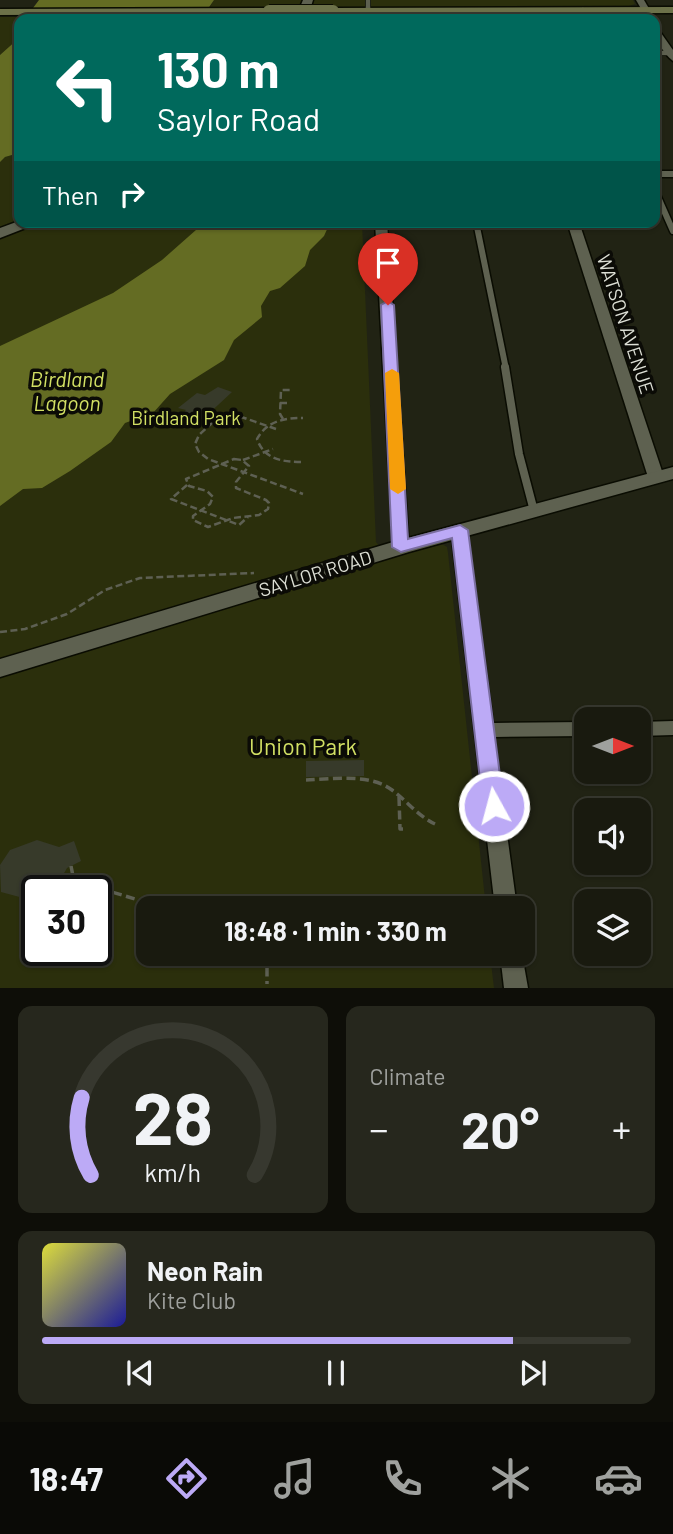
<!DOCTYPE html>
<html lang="en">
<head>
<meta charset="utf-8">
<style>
	:root { --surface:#191a0f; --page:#26271d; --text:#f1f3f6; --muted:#9fa19e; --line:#37382f; --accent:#bcaaf6 }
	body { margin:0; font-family:Barlow,sans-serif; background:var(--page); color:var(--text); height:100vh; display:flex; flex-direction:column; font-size:26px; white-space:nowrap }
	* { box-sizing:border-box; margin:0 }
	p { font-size:23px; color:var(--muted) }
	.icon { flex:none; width:38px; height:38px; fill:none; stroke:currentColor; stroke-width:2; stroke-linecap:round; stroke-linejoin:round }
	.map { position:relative; height:988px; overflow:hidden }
	.details { display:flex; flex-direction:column; gap:18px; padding:18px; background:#0e0e08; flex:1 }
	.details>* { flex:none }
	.banner { position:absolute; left:14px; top:14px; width:646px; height:214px; border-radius:14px; box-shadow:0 2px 5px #0004,0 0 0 2px var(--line); background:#00695c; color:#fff; overflow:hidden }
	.needle { width:46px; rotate:90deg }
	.fabs { position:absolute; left:574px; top:707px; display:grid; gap:14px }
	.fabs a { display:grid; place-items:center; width:77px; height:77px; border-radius:14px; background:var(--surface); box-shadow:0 2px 5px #0004,0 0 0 2px var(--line); font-size:35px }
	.speed { position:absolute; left:21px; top:875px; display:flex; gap:14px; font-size:35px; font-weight:700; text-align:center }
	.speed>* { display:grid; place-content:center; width:91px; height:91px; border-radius:50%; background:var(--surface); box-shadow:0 2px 5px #0004,0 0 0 2px var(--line); line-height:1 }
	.speed .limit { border:4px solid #111; border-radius:10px; background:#fff; color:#111 }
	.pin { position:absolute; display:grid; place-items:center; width:60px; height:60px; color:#fff; margin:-72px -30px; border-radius:50% 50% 50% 0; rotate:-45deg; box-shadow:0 0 7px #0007 }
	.pin .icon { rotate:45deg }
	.me { position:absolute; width:77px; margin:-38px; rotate:353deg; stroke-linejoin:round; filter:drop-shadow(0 0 5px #0008) }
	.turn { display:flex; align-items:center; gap:24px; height:147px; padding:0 28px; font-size:32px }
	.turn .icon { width:91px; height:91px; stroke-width:2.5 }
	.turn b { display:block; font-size:49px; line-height:60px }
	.then { display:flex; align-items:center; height:66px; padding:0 28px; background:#0003; gap:14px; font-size:26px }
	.big { font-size:52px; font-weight:700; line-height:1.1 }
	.details .widget { flex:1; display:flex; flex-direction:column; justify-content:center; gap:10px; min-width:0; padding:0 24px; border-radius:14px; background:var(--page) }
	.details .dial { align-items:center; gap:0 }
	.dial svg { height:182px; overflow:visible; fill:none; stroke:var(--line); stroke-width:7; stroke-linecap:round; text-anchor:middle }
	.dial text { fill:var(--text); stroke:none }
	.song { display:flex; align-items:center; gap:21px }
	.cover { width:84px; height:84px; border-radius:10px; background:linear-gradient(135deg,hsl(60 70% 55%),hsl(240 70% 35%)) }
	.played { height:7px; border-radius:4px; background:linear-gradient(90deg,var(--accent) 80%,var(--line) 80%) }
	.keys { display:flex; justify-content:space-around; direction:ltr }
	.heat { display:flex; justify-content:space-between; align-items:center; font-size:38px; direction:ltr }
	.details .tiles { flex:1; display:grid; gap:18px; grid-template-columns:1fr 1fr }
	.widget:last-child { grid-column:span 2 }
	.trip { position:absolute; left:136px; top:896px; width:399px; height:70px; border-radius:14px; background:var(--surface); box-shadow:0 2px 5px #0004,0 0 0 2px var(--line); font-weight:700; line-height:70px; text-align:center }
	.tabs { display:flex; height:112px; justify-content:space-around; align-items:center; background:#0a0a06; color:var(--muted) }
	.tabs .icon { width:49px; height:49px }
	.tabs .on { color:var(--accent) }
	.tabs b { font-size:32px; color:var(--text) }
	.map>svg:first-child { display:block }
	.green { fill:#2b2f0c; fill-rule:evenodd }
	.water { fill:#646c23 }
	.pier { fill:#212314 }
	.building { fill:#373a2a }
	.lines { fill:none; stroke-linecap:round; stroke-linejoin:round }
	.service-far2-casing { stroke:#0a0c02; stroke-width:6 }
	.service-far1-casing { stroke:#0a0c02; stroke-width:9 }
	.service-casing { stroke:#0a0c02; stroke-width:11 }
	.minor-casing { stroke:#0a0c02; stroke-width:3 }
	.tertiary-casing { stroke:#0a0c02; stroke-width:3 }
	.secondary-casing { stroke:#0a0c02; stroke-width:3 }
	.path-far1 { stroke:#5e6053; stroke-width:2.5; stroke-dasharray:7 3.5; stroke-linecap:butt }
	.path { stroke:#5e6053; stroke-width:3.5; stroke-dasharray:9 4.5; stroke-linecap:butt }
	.service-far2 { stroke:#5e6150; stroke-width:4.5 }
	.service-far1 { stroke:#5e6150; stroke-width:6 }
	.service { stroke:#5e6150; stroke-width:8 }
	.minor { fill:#5e6150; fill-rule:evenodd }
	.tertiary { fill:#5e6150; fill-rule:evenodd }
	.secondary { fill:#6c7149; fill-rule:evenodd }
	.secondary-bridge-casing { stroke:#0a0c02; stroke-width:14; stroke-linecap:butt }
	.secondary-bridge { stroke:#6c7149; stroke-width:12 }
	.route { fill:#bcaaf6; stroke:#7a6ea0; stroke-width:2 }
	.slow { fill:#f59e0b }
	.labels { text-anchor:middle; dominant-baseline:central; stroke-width:7; stroke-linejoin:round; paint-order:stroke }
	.street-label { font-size:19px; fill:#dee0d6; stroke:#0b0b06 }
	.park-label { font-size:19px; fill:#d2e064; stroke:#0b0b06 }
	.water-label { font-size:21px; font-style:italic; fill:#d3e164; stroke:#0b0b06 }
	.near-park-label { font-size:23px; fill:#d2e064; stroke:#0b0b06 }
</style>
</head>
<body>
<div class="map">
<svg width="673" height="988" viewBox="0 0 673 988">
	<rect width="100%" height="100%" fill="#212314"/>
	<g class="green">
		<polygon points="214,0 633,0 635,4 626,7 210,7"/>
		<polygon points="0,17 33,17 32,19 19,19 19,38 0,55"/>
		<path d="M19,153V222H362L376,542L384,552L440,543L447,547L448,553L486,908H149V954H490L494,988H0V162L5,157ZM37,891H96V950H37Z"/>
	</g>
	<g class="water">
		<polygon points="39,0 214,0 201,19 33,19 33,8"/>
		<polygon points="19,38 19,153 5,157 0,162 0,55"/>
		<polygon points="205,222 327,222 329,225 324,236 310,250 305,266 280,288 270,291 261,306 262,317 234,340 224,360 170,394 153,413 125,423 111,442 70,471 42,488 23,489 0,506 0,346 113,293 162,260"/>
	</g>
	<polygon class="pier" points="214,7 207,16 29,17 29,8"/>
	<g class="building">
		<polygon points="218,387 232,392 204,418 199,420 182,414 186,410 178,408 197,393 205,395"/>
		<polygon points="364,760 364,776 306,777 306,761"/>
		<polygon points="37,840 59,847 74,841 81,861 67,868 55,889 37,891 37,896 27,899 1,892 0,865 10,850"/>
	</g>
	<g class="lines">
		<g class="service-far2-casing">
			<g id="service-far2">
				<polyline points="368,0 368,11"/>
				<polyline points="583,10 586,19"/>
				<polyline points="465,11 467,19"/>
				<polyline points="654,53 673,53"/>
			</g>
		</g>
		<g class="service-far1-casing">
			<g id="service-far1">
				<polyline points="654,188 673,231"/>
				<polyline points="476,222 506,369"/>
			</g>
		</g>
		<g class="service-casing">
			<polyline id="service" points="505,367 519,454 534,511"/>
		</g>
		<g class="minor-casing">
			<g id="minor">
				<polygon points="636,0 644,0 655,19 654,20 647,19"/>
				<path d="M654,23L673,50V61C662,53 654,36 654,23Z"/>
				<rect x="654" y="171" width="19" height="6"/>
				<polygon points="375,222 387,222 409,547 401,552 393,547"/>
				<polygon points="567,222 579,222 664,477 661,480 656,482 648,477"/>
				<polygon points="459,525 467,530 493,723 586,722 586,736 494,737 517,908 495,908 451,530"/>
				<polygon points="673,721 673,735 639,736 639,722"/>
				<polygon points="500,954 522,954 528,988 504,988"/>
			</g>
		</g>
		<g class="tertiary-casing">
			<g id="tertiary">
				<polygon points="303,0 313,0 307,19 295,19"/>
				<polygon points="19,221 41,222 0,238 0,228"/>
				<polygon points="673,467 673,479 409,552 0,677 0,659 393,542"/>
			</g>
		</g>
		<g class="secondary-casing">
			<g id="secondary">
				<polygon points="673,7 673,13 333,14 327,11 333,8"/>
				<polygon points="0,9 269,8 275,11 269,14 0,15"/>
			</g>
		</g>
		<g class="path-far1">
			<polyline points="280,403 290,403"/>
			<polyline points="230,413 276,429"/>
			<polyline points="283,419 280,414 281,390 290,390"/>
			<polyline points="213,422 199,435 195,444 199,452 208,459 303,494"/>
			<polygon points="234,459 242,460 249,466 236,482 236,488 266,500 269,503 268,509 259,515 233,518 208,527 193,520 193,516 210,504 213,497 207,491 189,486 186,479"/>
			<polyline points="243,460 273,449"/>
			<path d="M301,462C282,462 264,459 257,439C267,421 284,418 303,418"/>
			<polyline points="187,485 171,499 239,525 248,517"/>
			<polyline points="0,632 25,629 67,614 105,590 140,578 254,573"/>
		</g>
		<g class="path">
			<path d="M306,780C333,779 369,773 392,790C407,801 418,816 435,824"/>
			<polyline points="399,797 400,829 403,829"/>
			<polyline points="71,866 73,876 82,883 165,908"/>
			<polyline points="267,954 267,984"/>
		</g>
		<use href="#service-far2" class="service-far2"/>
		<use href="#service-far1" class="service-far1"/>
		<use href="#service" class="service"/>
		<use href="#minor" class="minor"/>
		<use href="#tertiary" class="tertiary"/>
		<use href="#secondary" class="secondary"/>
		<g class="secondary-bridge-casing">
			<polyline id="secondary-bridge" points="269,11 333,11"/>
		</g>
		<use href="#secondary-bridge" class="secondary-bridge"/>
	</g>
	<polygon class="route" points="388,301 394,305 408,539 460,525 468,530 504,806 501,812 494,814 486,812 483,806 452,538 401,552 392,547 381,305"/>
	<polygon class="slow" points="392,369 399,373 406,489 398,494 390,489 385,373"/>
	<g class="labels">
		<g class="street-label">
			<text transform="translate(626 324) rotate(72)">WATSON AVENUE</text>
			<text transform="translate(315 573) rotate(-17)">SAYLOR ROAD</text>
		</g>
		<g class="park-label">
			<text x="186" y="417">Birdland Park</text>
		</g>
		<g class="water-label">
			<text x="67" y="378">Birdland<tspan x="67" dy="24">Lagoon</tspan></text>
		</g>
		<g class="near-park-label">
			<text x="303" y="746">Union Park</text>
		</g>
	</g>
</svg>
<div class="fabs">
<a><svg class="needle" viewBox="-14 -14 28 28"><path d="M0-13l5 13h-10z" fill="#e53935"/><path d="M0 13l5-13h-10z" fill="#9fa19e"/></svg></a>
<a><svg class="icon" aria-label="sound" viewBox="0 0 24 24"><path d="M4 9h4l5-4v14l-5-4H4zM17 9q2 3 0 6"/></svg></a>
<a><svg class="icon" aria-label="layers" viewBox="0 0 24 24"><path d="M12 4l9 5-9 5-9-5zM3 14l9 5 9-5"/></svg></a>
</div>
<div class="speed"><div class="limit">30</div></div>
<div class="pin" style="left:388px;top:305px;background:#d93025"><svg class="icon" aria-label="arrive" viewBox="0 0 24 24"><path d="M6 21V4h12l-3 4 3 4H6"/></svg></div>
<svg class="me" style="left:494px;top:806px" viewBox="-20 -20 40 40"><circle r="17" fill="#bcaaf6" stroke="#fff" stroke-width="3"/><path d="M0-11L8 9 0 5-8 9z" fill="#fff"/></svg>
<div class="trip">18:48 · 1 min · 330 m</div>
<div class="banner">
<div class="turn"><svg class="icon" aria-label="left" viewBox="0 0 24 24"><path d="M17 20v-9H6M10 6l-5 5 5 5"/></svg><div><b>130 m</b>Saylor Road</div></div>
<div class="then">Then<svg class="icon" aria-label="right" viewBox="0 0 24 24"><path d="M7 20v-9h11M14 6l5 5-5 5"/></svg></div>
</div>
</div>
<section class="details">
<div class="tiles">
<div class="widget dial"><svg viewBox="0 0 100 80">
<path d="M14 69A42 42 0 1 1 86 69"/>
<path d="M14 69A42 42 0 0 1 10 35" stroke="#bcaaf6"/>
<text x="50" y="56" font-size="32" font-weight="700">28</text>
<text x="50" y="72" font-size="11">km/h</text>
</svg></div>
<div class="widget"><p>Climate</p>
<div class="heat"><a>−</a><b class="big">20°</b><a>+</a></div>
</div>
<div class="widget">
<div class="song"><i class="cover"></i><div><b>Neon Rain</b><p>Kite Club</p></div></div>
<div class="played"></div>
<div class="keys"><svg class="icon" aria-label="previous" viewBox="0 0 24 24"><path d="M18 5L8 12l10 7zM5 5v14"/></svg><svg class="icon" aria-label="pause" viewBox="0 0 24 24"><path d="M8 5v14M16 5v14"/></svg><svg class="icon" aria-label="next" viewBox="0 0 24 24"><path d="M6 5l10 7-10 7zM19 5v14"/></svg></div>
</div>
</div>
</section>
<nav class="tabs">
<b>18:47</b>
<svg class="icon on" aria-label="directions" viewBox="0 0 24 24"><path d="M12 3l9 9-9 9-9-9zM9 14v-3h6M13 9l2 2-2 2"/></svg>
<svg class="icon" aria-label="music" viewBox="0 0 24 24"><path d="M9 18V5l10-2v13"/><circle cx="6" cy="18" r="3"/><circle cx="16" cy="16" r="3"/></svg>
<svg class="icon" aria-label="phone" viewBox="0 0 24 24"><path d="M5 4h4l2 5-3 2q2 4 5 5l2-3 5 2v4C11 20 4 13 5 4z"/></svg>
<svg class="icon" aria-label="climate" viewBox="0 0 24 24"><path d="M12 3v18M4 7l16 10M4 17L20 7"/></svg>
<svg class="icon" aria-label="car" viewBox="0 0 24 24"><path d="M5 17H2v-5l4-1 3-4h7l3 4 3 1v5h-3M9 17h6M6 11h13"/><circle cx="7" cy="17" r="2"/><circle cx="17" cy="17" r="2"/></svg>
</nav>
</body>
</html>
